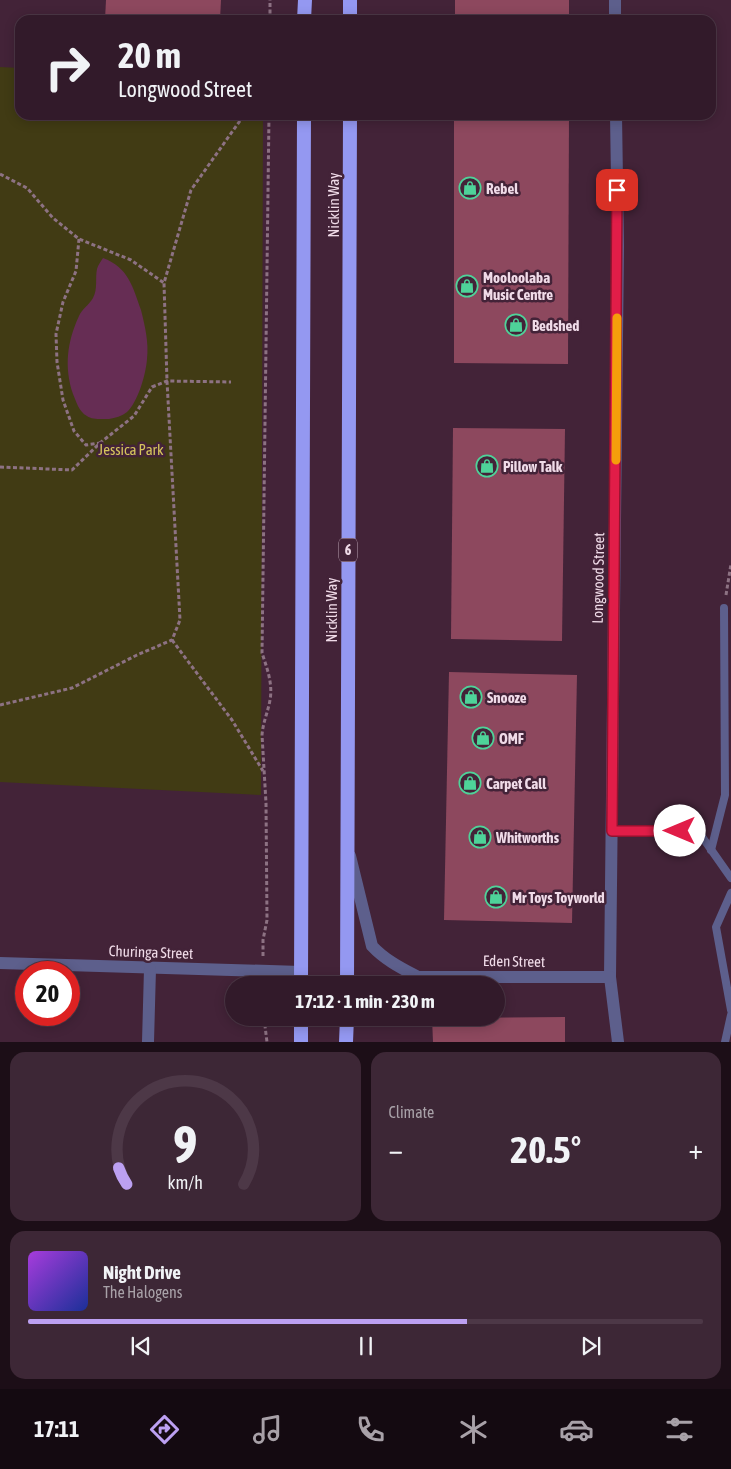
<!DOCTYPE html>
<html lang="en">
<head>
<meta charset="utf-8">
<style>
	:root { --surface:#321a2a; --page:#3d2736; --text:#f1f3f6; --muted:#a8a1a8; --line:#4d3847; --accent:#bca0f2 }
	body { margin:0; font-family:"Asap Condensed",sans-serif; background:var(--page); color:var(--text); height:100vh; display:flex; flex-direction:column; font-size:19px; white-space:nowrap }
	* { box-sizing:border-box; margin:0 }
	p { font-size:16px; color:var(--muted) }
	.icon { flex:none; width:28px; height:28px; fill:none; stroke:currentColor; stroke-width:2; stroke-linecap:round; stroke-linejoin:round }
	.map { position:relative; height:1042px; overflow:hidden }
	.details { display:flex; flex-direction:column; gap:10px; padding:10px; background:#1c0e17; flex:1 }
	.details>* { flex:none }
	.banner { position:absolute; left:15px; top:15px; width:701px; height:105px; border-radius:15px; box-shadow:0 2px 12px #0003,0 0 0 1px var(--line); background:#321a2a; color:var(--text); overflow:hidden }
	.speed { position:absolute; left:15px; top:961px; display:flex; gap:10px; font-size:25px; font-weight:700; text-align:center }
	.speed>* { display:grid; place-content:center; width:65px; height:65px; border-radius:50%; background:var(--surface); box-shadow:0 2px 12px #0003,0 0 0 1px var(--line); line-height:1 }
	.speed .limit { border:8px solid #d22; background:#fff; color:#111 }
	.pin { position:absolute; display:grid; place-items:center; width:42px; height:42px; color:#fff; margin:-21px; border-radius:10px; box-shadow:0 2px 8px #0006 }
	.me { position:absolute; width:55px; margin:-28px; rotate:270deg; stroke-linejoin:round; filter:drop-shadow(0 0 4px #0008) }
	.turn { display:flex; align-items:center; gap:18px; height:105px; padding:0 20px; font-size:22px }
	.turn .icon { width:65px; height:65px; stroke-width:2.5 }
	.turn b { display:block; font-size:35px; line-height:42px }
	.big { font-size:38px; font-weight:700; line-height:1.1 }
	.details .tile { flex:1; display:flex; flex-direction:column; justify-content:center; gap:8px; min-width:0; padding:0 18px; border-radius:15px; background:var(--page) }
	.details .dial { align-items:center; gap:0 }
	.dial svg { height:130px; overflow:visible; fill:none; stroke:var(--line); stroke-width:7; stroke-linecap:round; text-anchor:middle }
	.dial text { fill:var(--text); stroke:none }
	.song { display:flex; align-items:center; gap:15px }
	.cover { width:60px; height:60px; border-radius:8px; background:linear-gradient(135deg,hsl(280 70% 55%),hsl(230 70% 35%)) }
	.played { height:5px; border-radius:2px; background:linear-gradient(90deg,var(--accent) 65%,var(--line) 65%) }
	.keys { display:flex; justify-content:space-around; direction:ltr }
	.heat { display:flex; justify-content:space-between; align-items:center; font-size:28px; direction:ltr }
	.details .tiles { flex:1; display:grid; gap:10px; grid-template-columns:1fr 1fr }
	.tile:last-child { grid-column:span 2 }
	.trip { position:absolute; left:225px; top:976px; width:280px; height:50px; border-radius:25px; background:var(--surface); box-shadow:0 2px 12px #0003,0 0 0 1px var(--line); font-weight:700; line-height:50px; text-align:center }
	.tab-bar { display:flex; height:80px; justify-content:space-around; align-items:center; background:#140a11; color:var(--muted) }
	.tab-bar .icon { width:35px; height:35px }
	.tab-bar .on { color:var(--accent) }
	.tab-bar b { font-size:22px; color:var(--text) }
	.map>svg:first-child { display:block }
	.green { fill:#413b14 }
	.water { fill:#662d54 }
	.building { fill:#8d485e }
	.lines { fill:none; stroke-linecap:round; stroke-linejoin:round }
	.path { stroke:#8d7283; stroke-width:3; stroke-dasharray:4 2.5; stroke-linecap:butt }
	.service { stroke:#5d5f8c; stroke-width:8 }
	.minor { stroke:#5d5f8c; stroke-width:12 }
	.trunk { stroke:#9498f1; stroke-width:14 }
	.route-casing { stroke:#92132f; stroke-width:12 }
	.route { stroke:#e11d48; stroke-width:9 }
	.slow { stroke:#f59e0b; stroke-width:9 }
	.labels { text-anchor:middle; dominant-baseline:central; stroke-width:5; stroke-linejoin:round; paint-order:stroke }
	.shield { fill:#432338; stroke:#bca4b3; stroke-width:1 }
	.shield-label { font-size:14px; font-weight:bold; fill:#f0dbe8 }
	.poi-label { font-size:15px; font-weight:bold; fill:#f0dbe8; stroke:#432338; text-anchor:start }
	.street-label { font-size:15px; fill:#f0dbe8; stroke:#432338 }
	.park-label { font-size:15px; fill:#d5c55c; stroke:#432338 }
</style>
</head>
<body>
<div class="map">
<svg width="731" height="1042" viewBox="0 0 731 1042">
	<rect width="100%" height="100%" fill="#432338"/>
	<polygon class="green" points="0,67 20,68 20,115 263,115 261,795 0,782"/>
	<path class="water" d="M103,258C128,267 133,287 141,310C145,326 149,343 147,359C146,374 138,402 127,412C122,416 115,418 109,419C103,419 92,420 87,416C79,412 76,401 73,394C64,367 67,342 79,316C82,309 89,305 93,298C98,289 95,278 97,269C98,265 101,261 103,258Z"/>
	<g class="building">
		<polygon points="106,0 221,0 220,20 105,20"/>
		<rect x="455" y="0" width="114" height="20"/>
		<polygon points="454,115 569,115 568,364 454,363"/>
		<polygon points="453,428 565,429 562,641 451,639"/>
		<polygon points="449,672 577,675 572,923 444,920"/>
		<polygon points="565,1017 565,1042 433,1042 432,1018"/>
	</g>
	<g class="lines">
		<g class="path">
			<polyline points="270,20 270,0"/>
			<polyline points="0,174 27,188 53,218 79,239 131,260 164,283"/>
			<polyline points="79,239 76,271 63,302 56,334 57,362 63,400 74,431 86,445 100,443"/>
			<polyline points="0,467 72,470 100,443 134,416 152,387 167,381 231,382"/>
			<polyline points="726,595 731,564"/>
			<polyline points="172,640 232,720 263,771"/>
			<polyline points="0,705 72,688 137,655 172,640 180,620 167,381 164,283 191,190 244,115"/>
			<path d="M263,956V940L267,920L266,803L262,735C263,722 268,712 270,700C273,684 267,668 262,653L269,115"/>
			<polyline points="264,1018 267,1042"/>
		</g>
		<g class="service">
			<polyline points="612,831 698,831 731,878"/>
			<polyline points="711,850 725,795 724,608"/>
			<polyline points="731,893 716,927 731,1010"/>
			<polyline points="725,1042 731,1015"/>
		</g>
		<g class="minor">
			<polyline points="615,0 615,20"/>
			<polyline points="616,115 618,246 610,977 618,1042"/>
			<path d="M350,856L372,946C385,960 401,968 418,977"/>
			<polyline points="0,963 301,972"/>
			<polyline points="397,985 418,977 610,977"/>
			<polyline points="148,1042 150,969"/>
		</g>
		<g class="trunk">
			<polyline points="304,20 305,0"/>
			<polyline points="350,20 350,0"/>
			<polyline points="301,985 304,115"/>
			<polyline points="347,985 350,115"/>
			<polyline points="301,1042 301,1018"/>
			<polyline points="346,1042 347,1018"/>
		</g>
	</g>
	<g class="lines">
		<g class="route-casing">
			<polyline id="route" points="617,190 612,831 680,831"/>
		</g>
		<use href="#route" class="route"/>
		<polyline class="slow" points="616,460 617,318"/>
	</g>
	<defs>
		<g id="shop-ring" transform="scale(1.125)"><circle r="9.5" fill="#432338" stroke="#4ed399" stroke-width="1.5"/><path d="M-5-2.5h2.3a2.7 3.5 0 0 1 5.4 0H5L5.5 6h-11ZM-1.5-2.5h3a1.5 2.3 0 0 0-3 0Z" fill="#4ed399"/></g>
	</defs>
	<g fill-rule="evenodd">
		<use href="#shop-ring" x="470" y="188"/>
		<use href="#shop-ring" x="467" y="286"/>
		<use href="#shop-ring" x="516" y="325"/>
		<use href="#shop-ring" x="487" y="466"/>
		<use href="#shop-ring" x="471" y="697"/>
		<use href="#shop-ring" x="483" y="738"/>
		<use href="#shop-ring" x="470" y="783"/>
		<use href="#shop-ring" x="480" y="837"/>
		<use href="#shop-ring" x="496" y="897"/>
	</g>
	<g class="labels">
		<rect class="shield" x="339" y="538.5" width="18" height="23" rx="4"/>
		<g class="shield-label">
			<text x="348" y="550">6</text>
		</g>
		<g class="poi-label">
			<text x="486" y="188">Rebel</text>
			<text x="483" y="277">Mooloolaba<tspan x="483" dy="17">Music Centre</tspan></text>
			<text x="532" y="325">Bedshed</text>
			<text x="503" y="466">Pillow Talk</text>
			<text x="487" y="697">Snooze</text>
			<text x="499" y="738">OMF</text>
			<text x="486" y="783">Carpet Call</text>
			<text x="496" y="837">Whitworths</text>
			<text x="512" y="897">Mr Toys Toyworld</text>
		</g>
		<g class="street-label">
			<text transform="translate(333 205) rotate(-90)">Nicklin Way</text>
			<text transform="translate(598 578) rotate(-89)">Longwood Street</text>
			<text transform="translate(331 610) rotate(-90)">Nicklin Way</text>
			<text transform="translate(151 952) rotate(2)">Churinga Street</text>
			<text transform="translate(514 961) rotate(1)">Eden Street</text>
		</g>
		<g class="park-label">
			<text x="131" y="449">Jessica Park</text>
		</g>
	</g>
</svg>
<div class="speed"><div class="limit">20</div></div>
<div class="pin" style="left:617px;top:190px;background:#d93025"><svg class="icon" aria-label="arrive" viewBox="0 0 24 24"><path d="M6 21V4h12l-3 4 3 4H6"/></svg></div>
<svg class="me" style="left:680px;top:831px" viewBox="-20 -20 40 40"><circle r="19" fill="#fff"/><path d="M0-13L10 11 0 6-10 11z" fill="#e11d48"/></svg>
<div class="trip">17:12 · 1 min · 230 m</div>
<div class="banner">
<div class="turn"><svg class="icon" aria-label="right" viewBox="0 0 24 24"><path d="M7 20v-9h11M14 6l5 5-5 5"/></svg><div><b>20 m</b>Longwood Street</div></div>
</div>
</div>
<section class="details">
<div class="tiles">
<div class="tile dial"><svg viewBox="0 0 100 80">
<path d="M14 69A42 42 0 1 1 86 69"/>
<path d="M14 69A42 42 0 0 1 9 59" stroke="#bca0f2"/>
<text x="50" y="56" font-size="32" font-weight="700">9</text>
<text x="50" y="72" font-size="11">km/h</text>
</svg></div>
<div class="tile"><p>Climate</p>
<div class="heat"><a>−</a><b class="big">20.5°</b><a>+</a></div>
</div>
<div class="tile">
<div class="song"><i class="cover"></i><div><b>Night Drive</b><p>The Halogens</p></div></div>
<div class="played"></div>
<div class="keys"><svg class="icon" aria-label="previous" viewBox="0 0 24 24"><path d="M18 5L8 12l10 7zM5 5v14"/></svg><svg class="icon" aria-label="pause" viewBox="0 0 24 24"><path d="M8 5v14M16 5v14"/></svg><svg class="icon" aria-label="next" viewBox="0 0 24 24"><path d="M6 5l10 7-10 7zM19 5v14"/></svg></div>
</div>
</div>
</section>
<nav class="tab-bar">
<b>17:11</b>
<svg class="icon on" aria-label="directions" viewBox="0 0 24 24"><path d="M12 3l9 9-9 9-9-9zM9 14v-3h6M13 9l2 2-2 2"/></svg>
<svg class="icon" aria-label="music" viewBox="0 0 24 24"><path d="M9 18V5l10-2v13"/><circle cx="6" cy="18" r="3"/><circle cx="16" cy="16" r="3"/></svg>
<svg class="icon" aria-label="phone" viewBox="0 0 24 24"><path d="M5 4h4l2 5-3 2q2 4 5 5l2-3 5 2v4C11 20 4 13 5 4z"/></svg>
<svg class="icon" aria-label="climate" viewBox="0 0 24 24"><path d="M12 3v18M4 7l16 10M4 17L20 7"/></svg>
<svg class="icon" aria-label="car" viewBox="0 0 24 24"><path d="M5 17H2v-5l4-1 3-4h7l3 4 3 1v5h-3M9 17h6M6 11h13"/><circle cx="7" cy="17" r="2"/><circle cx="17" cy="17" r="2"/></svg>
<svg class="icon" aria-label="filters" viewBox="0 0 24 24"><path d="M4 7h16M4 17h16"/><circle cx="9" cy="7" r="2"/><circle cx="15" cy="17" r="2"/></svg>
</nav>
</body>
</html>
